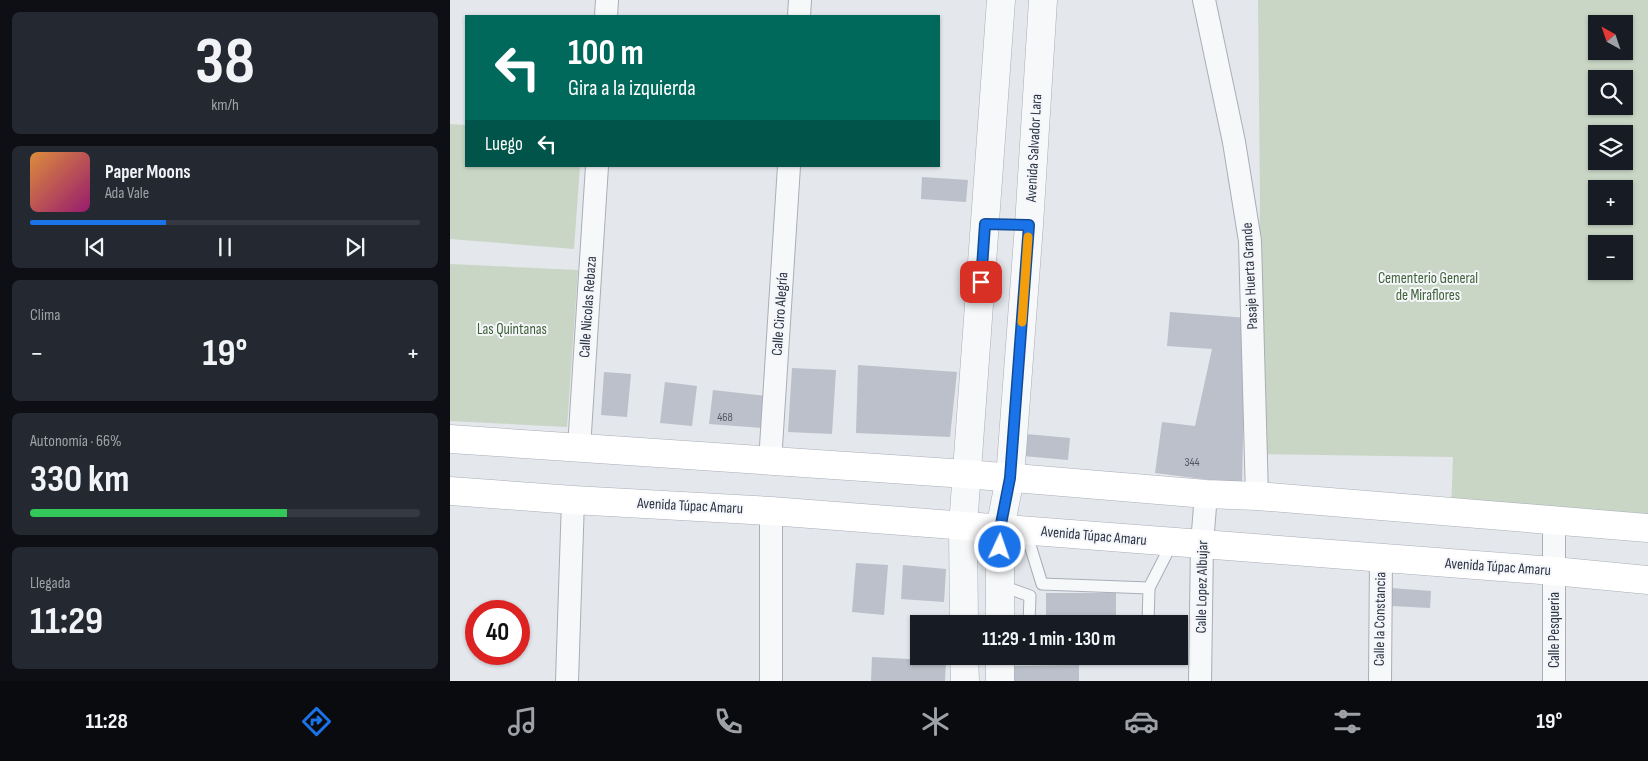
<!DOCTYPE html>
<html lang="es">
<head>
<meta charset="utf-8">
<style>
	:root { --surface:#171b24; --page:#242831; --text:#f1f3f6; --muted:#9ea1a6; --line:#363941; --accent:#1a73e8 }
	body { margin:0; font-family:"Sofia Sans Condensed",sans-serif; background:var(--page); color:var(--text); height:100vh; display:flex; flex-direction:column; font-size:19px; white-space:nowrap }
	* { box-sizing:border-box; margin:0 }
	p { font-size:16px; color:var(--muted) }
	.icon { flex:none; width:28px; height:28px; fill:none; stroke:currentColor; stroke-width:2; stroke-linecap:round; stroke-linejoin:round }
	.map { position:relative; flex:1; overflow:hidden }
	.sheet { display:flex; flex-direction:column; gap:12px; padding:12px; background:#0d0f14; width:450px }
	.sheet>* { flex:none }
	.hud { position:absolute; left:15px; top:15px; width:475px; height:152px; border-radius:0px; box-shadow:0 1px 4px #0004; background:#00695c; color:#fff; overflow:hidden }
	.needle { width:32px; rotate:320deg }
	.controls { position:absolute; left:1138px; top:15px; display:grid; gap:10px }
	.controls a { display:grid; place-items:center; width:45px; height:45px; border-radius:0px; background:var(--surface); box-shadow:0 1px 4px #0004; font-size:25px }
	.speed { position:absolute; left:15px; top:600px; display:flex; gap:10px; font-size:25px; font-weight:700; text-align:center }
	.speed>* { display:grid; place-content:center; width:65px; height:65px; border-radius:50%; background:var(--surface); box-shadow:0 1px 4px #0004; line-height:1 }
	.speed .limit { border:8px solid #d22; background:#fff; color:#111 }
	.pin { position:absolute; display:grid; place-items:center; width:42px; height:42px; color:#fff; margin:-21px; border-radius:10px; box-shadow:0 2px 8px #0006 }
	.me { position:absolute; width:55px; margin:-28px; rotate:3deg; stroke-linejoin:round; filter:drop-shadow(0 0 4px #0008) }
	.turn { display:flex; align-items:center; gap:18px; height:105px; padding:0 20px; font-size:22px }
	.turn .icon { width:65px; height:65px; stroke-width:2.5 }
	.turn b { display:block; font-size:35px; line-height:42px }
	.then { display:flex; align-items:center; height:48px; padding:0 20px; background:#0003; gap:10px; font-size:19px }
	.big { font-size:38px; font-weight:700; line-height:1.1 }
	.sheet .tile { flex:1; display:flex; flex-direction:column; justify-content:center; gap:8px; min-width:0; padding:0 18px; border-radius:8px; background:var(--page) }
	.sheet .dial { align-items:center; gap:0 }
	.dial b { font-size:65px; line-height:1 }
	.song { display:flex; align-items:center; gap:15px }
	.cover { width:60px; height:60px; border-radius:8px; background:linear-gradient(135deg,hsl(30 70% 55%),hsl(320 70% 35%)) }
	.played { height:5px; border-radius:2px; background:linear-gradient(90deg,var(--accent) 35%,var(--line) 35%) }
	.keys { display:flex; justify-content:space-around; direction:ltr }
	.heat { display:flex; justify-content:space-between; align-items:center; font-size:28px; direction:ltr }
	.charge { height:8px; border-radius:4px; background:linear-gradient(90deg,#34c759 66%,var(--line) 0) }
	.trip { position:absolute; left:460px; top:615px; width:278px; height:50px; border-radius:0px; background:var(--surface); box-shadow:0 1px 4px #0004; font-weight:700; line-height:50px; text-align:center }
	.tab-bar { display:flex; height:80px; justify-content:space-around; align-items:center; background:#090b0e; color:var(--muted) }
	.tab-bar .icon { width:35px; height:35px }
	.tab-bar .current { color:var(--accent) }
	.tab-bar b { font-size:22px; color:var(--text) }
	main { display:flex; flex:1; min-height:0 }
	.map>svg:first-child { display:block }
	.green { fill:#c9d6c5; fill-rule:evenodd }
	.building { fill:#bbc0ca }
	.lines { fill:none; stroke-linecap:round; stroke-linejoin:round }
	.service-casing { stroke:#a9aeb7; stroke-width:13 }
	.minor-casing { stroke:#a9aeb7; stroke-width:24 }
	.tertiary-casing { stroke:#a9aeb7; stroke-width:29 }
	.secondary-casing { stroke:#a9aeb7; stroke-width:29 }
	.service { stroke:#f7f8fa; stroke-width:11 }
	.minor { stroke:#f7f8fa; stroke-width:22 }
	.tertiary { stroke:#f7f8fa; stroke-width:28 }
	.secondary { stroke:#fff; stroke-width:28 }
	.route-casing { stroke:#114b97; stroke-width:12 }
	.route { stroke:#1a73e8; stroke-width:9 }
	.slow { stroke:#f59e0b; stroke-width:9 }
	.labels { text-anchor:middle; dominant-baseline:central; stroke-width:4; stroke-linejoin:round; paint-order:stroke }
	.number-label { font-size:12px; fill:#4f5766 }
	.street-label { font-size:15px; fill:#2b3445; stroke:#f4f6f9 }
	.park-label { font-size:15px; fill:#3f6138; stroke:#f4f6f9 }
</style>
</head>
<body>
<main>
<section class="sheet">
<div class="tile dial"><b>38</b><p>km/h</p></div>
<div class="tile">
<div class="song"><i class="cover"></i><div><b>Paper Moons</b><p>Ada Vale</p></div></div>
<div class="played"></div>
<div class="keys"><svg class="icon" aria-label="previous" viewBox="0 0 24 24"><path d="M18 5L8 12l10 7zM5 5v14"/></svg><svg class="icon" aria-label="pause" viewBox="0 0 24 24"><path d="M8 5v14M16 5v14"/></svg><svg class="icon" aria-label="next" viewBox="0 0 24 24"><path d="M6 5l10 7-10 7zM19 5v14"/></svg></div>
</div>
<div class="tile"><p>Clima</p>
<div class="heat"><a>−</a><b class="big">19°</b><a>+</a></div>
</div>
<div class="tile"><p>Autonomía · 66%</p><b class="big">330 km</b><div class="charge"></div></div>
<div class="tile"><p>Llegada</p><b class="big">11:29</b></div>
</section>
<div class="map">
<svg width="1198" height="681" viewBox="0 0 1198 681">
	<rect width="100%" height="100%" fill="#e4e7ec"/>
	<g class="green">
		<path d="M808,0H1198V524L1001,511L1003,457L806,454L810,202ZM1146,24H1174V51H1146ZM1146,79H1174V106H1146ZM1146,134H1174V161H1146ZM1146,189H1174V216H1146ZM1146,244H1174V271H1146Z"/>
		<polygon points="0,124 16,125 16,166 130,166 124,249 0,239"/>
		<polygon points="0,264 128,270 117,427 0,421"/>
	</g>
	<g class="building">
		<polygon points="472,177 518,180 516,202 471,199"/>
		<polygon points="720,312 798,318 795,352 792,484 705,473 712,422 745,426 762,349 717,346"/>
		<polygon points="408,365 507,372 500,437 406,433"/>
		<polygon points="342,368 386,370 382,434 338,432"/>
		<polygon points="154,372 181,374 177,417 151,415"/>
		<polygon points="215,382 247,386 242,426 210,423"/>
		<polygon points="263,390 316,396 313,428 259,424"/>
		<polygon points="576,434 620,438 618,460 573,456"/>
		<polygon points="406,563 438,565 434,615 402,612"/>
		<polygon points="453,565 496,569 494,602 451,599"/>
		<polygon points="942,588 981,591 980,608 940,606"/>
		<rect x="596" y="593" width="70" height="27"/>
		<polygon points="422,657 496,661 495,681 421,681"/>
		<polygon points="629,665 629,681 564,681 564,666"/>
	</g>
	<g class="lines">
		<g class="service-casing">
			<g id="service">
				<polyline points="576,532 592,584 699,588 722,543"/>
				<polyline points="550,585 580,596 579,623 576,624"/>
				<polyline points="579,623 609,624"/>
				<polyline points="698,624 699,588"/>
			</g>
		</g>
		<g class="minor-casing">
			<g id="minor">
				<polyline points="754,0 784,142 800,241 807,496"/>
				<polyline points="156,16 157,0"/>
				<polyline points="349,16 350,0"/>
				<polyline points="129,448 147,166"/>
				<polyline points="320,462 339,166"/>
				<polyline points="117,681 123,500"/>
				<polyline points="321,681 321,511"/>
				<polyline points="750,681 752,544 756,494"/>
				<polyline points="930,681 931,558"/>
				<polyline points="1104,681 1104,520"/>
			</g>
		</g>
		<g class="tertiary-casing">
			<g id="tertiary">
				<polyline points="514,624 513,526 551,0"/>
				<polyline points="550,624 550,529 560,478 579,225 593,0"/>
				<polyline points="514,656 515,681"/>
				<polyline points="550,681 550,656"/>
			</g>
		</g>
		<g class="secondary-casing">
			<g id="secondary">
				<polyline points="0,439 516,474 756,494 807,496 1198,528"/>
				<polyline points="0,491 123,500 321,511 1104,571 1198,580"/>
			</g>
		</g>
		<use href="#service" class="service"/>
		<use href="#minor" class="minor"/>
		<use href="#tertiary" class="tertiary"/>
		<use href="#secondary" class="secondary"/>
	</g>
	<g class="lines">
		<g class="route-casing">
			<polyline id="route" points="531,282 535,224 579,225 560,478 550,529 550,547"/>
		</g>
		<use href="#route" class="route"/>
		<polyline class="slow" points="572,322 578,237"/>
	</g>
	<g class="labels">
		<g class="number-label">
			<text x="275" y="417">468</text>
			<text x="742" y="462">344</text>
		</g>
		<g class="street-label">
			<text transform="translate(584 148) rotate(-87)">Avenida Salvador Lara</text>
			<text transform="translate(800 276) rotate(-93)">Pasaje Huerta Grande</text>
			<text transform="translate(138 307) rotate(-86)">Calle Nicolas Rebaza</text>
			<text transform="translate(330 314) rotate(-86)">Calle Ciro Alegría</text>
			<text transform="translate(240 506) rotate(3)">Avenida Túpac Amaru</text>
			<text transform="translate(644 536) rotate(5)">Avenida Túpac Amaru</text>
			<text transform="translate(1048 567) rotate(4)">Avenida Túpac Amaru</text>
			<text transform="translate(752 587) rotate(-89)">Calle Lopez Albujar</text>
			<text transform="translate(930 619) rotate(-89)">Calle la Constancia</text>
			<text transform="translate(1104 630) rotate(-90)">Calle Pesqueria</text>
		</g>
		<g class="park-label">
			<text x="978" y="278">Cementerio General<tspan x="978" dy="17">de Miraflores</tspan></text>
			<text x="62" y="329">Las Quintanas</text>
		</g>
	</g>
</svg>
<div class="controls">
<a><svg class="needle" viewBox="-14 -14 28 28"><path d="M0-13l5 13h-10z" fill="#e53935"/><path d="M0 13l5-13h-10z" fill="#9ea1a6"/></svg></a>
<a><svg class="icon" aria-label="search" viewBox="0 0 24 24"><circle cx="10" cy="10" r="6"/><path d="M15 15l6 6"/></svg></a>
<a><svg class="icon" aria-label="layers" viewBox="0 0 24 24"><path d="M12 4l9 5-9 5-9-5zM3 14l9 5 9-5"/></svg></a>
<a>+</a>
<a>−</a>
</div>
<div class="speed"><div class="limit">40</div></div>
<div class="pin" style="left:531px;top:282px;background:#d93025"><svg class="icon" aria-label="arrive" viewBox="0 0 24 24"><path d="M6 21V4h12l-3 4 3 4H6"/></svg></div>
<svg class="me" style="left:550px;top:547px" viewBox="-20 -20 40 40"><circle r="17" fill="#1a73e8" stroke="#fff" stroke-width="3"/><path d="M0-11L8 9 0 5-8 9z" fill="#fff"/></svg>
<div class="trip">11:29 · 1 min · 130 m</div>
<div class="hud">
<div class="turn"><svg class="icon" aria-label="left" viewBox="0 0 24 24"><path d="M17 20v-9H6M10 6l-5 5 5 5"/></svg><div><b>100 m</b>Gira a la izquierda</div></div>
<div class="then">Luego<svg class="icon" aria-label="left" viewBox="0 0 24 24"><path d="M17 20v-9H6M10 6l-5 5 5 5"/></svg></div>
</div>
</div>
</main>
<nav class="tab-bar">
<b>11:28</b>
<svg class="icon current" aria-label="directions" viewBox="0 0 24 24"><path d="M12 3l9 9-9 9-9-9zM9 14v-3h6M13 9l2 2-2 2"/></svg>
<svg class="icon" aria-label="music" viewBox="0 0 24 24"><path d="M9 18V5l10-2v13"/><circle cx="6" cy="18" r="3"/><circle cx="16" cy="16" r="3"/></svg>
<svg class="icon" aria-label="phone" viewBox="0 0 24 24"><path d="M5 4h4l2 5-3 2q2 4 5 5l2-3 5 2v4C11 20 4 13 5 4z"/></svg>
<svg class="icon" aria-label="climate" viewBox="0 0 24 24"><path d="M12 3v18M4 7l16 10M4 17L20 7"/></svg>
<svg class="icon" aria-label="car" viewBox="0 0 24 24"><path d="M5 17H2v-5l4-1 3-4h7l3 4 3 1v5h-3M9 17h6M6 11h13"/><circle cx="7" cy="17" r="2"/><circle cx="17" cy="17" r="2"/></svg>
<svg class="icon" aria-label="filters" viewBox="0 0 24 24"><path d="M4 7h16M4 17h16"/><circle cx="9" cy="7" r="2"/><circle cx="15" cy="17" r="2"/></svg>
<b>19°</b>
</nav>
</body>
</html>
